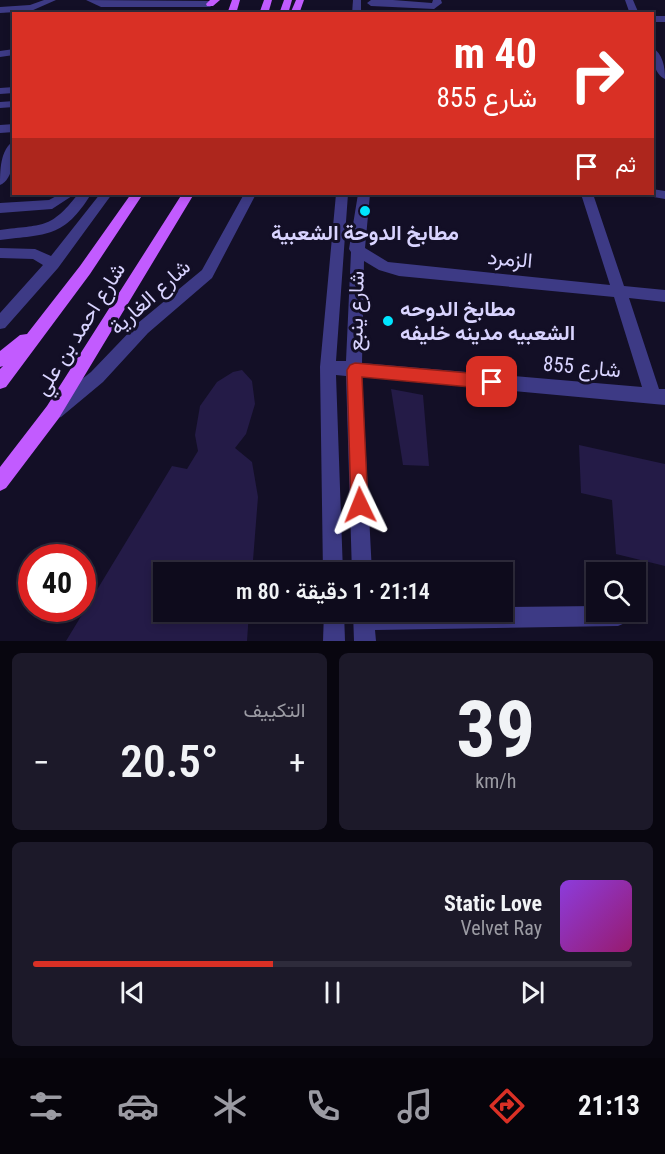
<!DOCTYPE html>
<html lang="ar">
<head>
<meta charset="utf-8">
<style>
	:root { --surface:#0e0b1c; --page:#1c1929; --text:#f1f3f6; --muted:#9b9ba3; --line:#2e2b3b; --accent:#d93025 }
	body { margin:0; font-family:"Roboto Condensed",Vazirmatn,sans-serif; background:var(--page); color:var(--text); direction:rtl; height:100vh; display:flex; flex-direction:column; font-size:22px; white-space:nowrap }
	* { box-sizing:border-box; margin:0 }
	p { font-size:20px; color:var(--muted) }
	.icon { flex:none; width:33px; height:33px; fill:none; stroke:currentColor; stroke-width:2; stroke-linecap:round; stroke-linejoin:round }
	.map { position:relative; height:641px; overflow:hidden; direction:ltr }
	.drawer { display:flex; flex-direction:column; gap:12px; padding:12px; background:#08060f; flex:1 }
	.drawer>* { flex:none }
	.guide { position:absolute; left:12px; top:12px; width:642px; height:183px; border-radius:0px; box-shadow:0 3px 9px #0003,0 0 0 2px var(--line); direction:rtl; background:#d93025; color:#fff; overflow:hidden }
	.controls { position:absolute; left:586px; top:562px; display:grid; gap:12px }
	.controls a { display:grid; place-items:center; width:60px; height:60px; border-radius:0px; background:var(--surface); box-shadow:0 3px 9px #0003,0 0 0 2px var(--line); font-size:30px }
	.speed { position:absolute; left:18px; top:544px; display:flex; gap:12px; font-size:30px; font-weight:700; text-align:center }
	.speed>* { display:grid; place-content:center; width:78px; height:78px; border-radius:50%; background:var(--surface); box-shadow:0 3px 9px #0003,0 0 0 2px var(--line); line-height:1 }
	.speed .limit { border:9px solid #d22; background:#fff; color:#111 }
	.pin { position:absolute; display:grid; place-items:center; width:51px; height:51px; color:#fff; margin:-26px; border-radius:12px; box-shadow:0 3px 9px #0006 }
	.me { position:absolute; width:66px; margin:-33px; rotate:358deg; stroke-linejoin:round; filter:drop-shadow(0 0 4px #0008) }
	.turn { display:flex; align-items:center; gap:21px; height:126px; padding:0 18px; font-size:27px }
	.turn .icon { width:78px; height:78px; stroke-width:2.5 }
	.turn b { display:block; font-size:42px; line-height:51px }
	.then { display:flex; align-items:center; height:57px; padding:0 18px; background:#0003; gap:12px; font-size:22px }
	.big { font-size:45px; font-weight:600; line-height:1.1 }
	.drawer .card { flex:1; display:flex; flex-direction:column; justify-content:center; gap:9px; min-width:0; padding:0 21px; border-radius:9px; background:var(--page) }
	.drawer .dial { align-items:center; gap:0 }
	.dial b { font-size:78px; line-height:1 }
	.song { display:flex; align-items:center; gap:18px }
	.cover { width:72px; height:72px; border-radius:9px; background:linear-gradient(135deg,hsl(270 70% 55%),hsl(320 70% 35%)) }
	.played { height:6px; border-radius:3px; background:linear-gradient(90deg,var(--accent) 40%,var(--line) 40%) }
	.keys { display:flex; justify-content:space-around; direction:ltr }
	.heat { display:flex; justify-content:space-between; align-items:center; font-size:33px; direction:ltr }
	.drawer .tiles { flex:1; display:grid; gap:12px; grid-template-columns:1fr 1fr }
	.card:last-child { grid-column:span 2 }
	.trip { position:absolute; left:153px; top:562px; width:360px; height:60px; border-radius:0px; background:var(--surface); box-shadow:0 3px 9px #0003,0 0 0 2px var(--line); font-weight:600; line-height:60px; text-align:center; direction:rtl }
	.menu { display:flex; height:96px; justify-content:space-around; align-items:center; background:#06040b; color:var(--muted) }
	.menu .icon { width:42px; height:42px }
	.menu .active { color:var(--accent) }
	.menu b { font-size:27px; color:var(--text) }
	.map>svg:first-child { display:block }
	.building { fill:#241b47 }
	.lines { fill:none; stroke-linecap:round; stroke-linejoin:round }
	.minor { fill:#3d3a85; fill-rule:evenodd }
	.major { fill:#c25bff; fill-rule:evenodd }
	.route { fill:#d93025; stroke:#8d1f18; stroke-width:1.5 }
	.poi-dot { fill:#00e5ff; stroke:#130f26; stroke-width:2 }
	.labels { text-anchor:middle; dominant-baseline:central; stroke-width:6; stroke-linejoin:round; paint-order:stroke }
	.poi-label { font-size:21px; font-weight:bold; fill:#d9d4ff; stroke:#130f26 }
	.street-label { font-size:21px; fill:#d9d4ff; stroke:#130f26 }
</style>
</head>
<body>
<div class="map">
<svg width="665" height="641" viewBox="0 0 665 641">
	<rect width="100%" height="100%" fill="#130f26"/>
	<g class="building">
		<polygon points="242,370 252,381 255,404 246,434 235,448 252,462 258,497 252,573 164,573 164,612 249,612 247,641 66,641 172,466 187,469 198,451 195,435 200,406 217,382 233,372"/>
		<polygon points="391,389 423,395 429,466 403,465"/>
		<polygon points="579,445 665,464 665,566 616,554 612,500 581,493"/>
	</g>
	<g class="lines">
		<g class="minor">
			<polygon points="44,0 56,0 31,11 0,13 0,7 30,5"/>
			<polygon points="86,0 210,1 214,4 210,7 101,7"/>
			<polygon points="353,0 361,0 361,14 352,14"/>
			<polygon points="393,0 432,3 433,0 441,0 442,3 434,9 371,6 367,3 371,0"/>
			<polygon points="625,0 633,0 639,14 630,14"/>
			<rect x="652" y="16" width="13" height="6"/>
			<path d="M652,47C663,54 665,67 665,79C654,74 652,59 652,47Z"/>
			<polygon points="14,49 14,55 0,57 0,51"/>
			<polygon points="14,87 14,93 0,94 0,88"/>
			<polygon points="14,101 14,107 0,108 0,102"/>
			<polygon points="14,124 14,132 0,133 0,125"/>
			<path d="M14,141C14,155 14,179 0,185C0,171 0,149 14,141Z"/>
			<polygon points="652,189 665,191 665,199 648,196 646,194 652,194"/>
			<polygon points="60,194 75,194 52,209 0,213 0,203 49,200"/>
			<path d="M78,194H91C64,238 47,234 0,240V230C43,224 50,230 78,194Z"/>
			<polygon points="100,194 112,194 58,268 5,328 0,329 0,313 43,265 33,259 0,258 0,248 35,249 51,256"/>
			<polygon points="244,194 256,194 212,278 148,333 103,382 61,417 55,419 49,417 47,411 49,405 91,372 138,323 202,270"/>
			<path d="M336,194H348L336,361H346L351,252L349,249L358,194H370L365,248L388,262L610,285L581,194H593L624,286L665,290V302L629,298L659,389H665V405L362,377L372,573H352L346,376L336,375L343,573H323L320,367ZM364,261L379,270L399,276L614,297L642,387L362,363Z"/>
			<polygon points="597,606 597,612 627,612 628,616 625,623 618,626 375,630 376,641 354,641 353,612 502,612 502,607"/>
			<polygon points="324,612 344,612 345,641 323,641"/>
		</g>
		<g class="major">
			<polygon points="210,0 220,0 213,6 207,6 206,4"/>
			<polygon points="232,0 240,0 236,14 227,14"/>
			<polygon points="264,0 272,0 268,14 259,14"/>
			<polygon points="284,0 292,0 288,14 279,14"/>
			<polygon points="296,0 304,0 299,14 290,14"/>
			<polygon points="131,194 143,194 90,274 6,387 0,389 0,369 3,366 0,367 0,351 20,335 27,334 80,266"/>
			<polygon points="182,194 194,194 59,418 6,488 0,491 0,467 47,406"/>
		</g>
	</g>
	<polygon class="route" points="355,363 492,375 498,377 500,382 498,387 492,389 362,377 368,505 366,511 360,514 354,511 351,505 347,370 350,365"/>
	<g class="poi-dot">
		<circle cx="365" cy="211" r="6"/>
		<circle cx="388" cy="321" r="6"/>
	</g>
	<g class="labels">
		<g class="poi-label">
			<text x="365" y="233">مطابخ الدوحة الشعبية</text>
			<text x="400" y="309" text-anchor="start">مطابخ الدوحه<tspan x="400" dy="24">الشعبيه مدينه خليفه</tspan></text>
		</g>
		<g class="street-label">
			<text transform="translate(510 259) rotate(5)">الزمرد</text>
			<text transform="translate(150 297) rotate(-42)">شارع الغارية</text>
			<text transform="translate(356 311) rotate(-89)">شارع ينبع</text>
			<text transform="translate(80 329) rotate(-58)">شارع احمد بن علي</text>
			<text transform="translate(582 367) rotate(5)">شارع 855</text>
		</g>
	</g>
</svg>
<div class="controls">
<a><svg class="icon" aria-label="search" viewBox="0 0 24 24"><circle cx="10" cy="10" r="6"/><path d="M15 15l6 6"/></svg></a>
</div>
<div class="speed"><div class="limit">40</div></div>
<div class="pin" style="left:492px;top:382px;background:#d93025"><svg class="icon" aria-label="arrive" viewBox="0 0 24 24"><path d="M6 21V4h12l-3 4 3 4H6"/></svg></div>
<svg class="me" style="left:360px;top:505px" viewBox="-20 -20 40 40"><path d="M0-17L14 15 0 8-14 15z" fill="#d93025" stroke="#fff" stroke-width="4"/></svg>
<div class="trip">21:14 · 1 دقيقة · 80 m</div>
<div class="guide">
<div class="turn"><svg class="icon" aria-label="right" viewBox="0 0 24 24"><path d="M7 20v-9h11M14 6l5 5-5 5"/></svg><div><b>40 m</b>شارع 855</div></div>
<div class="then">ثم<svg class="icon" aria-label="arrive" viewBox="0 0 24 24"><path d="M6 21V4h12l-3 4 3 4H6"/></svg></div>
</div>
</div>
<section class="drawer">
<div class="tiles">
<div class="card dial"><b>39</b><p>km/h</p></div>
<div class="card"><p>التكييف</p>
<div class="heat"><a>−</a><b class="big">20.5°</b><a>+</a></div>
</div>
<div class="card">
<div class="song"><i class="cover"></i><div><b>Static Love</b><p>Velvet Ray</p></div></div>
<div class="played"></div>
<div class="keys"><svg class="icon" aria-label="previous" viewBox="0 0 24 24"><path d="M18 5L8 12l10 7zM5 5v14"/></svg><svg class="icon" aria-label="pause" viewBox="0 0 24 24"><path d="M8 5v14M16 5v14"/></svg><svg class="icon" aria-label="next" viewBox="0 0 24 24"><path d="M6 5l10 7-10 7zM19 5v14"/></svg></div>
</div>
</div>
</section>
<nav class="menu">
<b>21:13</b>
<svg class="icon active" aria-label="directions" viewBox="0 0 24 24"><path d="M12 3l9 9-9 9-9-9zM9 14v-3h6M13 9l2 2-2 2"/></svg>
<svg class="icon" aria-label="music" viewBox="0 0 24 24"><path d="M9 18V5l10-2v13"/><circle cx="6" cy="18" r="3"/><circle cx="16" cy="16" r="3"/></svg>
<svg class="icon" aria-label="phone" viewBox="0 0 24 24"><path d="M5 4h4l2 5-3 2q2 4 5 5l2-3 5 2v4C11 20 4 13 5 4z"/></svg>
<svg class="icon" aria-label="climate" viewBox="0 0 24 24"><path d="M12 3v18M4 7l16 10M4 17L20 7"/></svg>
<svg class="icon" aria-label="car" viewBox="0 0 24 24"><path d="M5 17H2v-5l4-1 3-4h7l3 4 3 1v5h-3M9 17h6M6 11h13"/><circle cx="7" cy="17" r="2"/><circle cx="17" cy="17" r="2"/></svg>
<svg class="icon" aria-label="filters" viewBox="0 0 24 24"><path d="M4 7h16M4 17h16"/><circle cx="9" cy="7" r="2"/><circle cx="15" cy="17" r="2"/></svg>
</nav>
</body>
</html>
